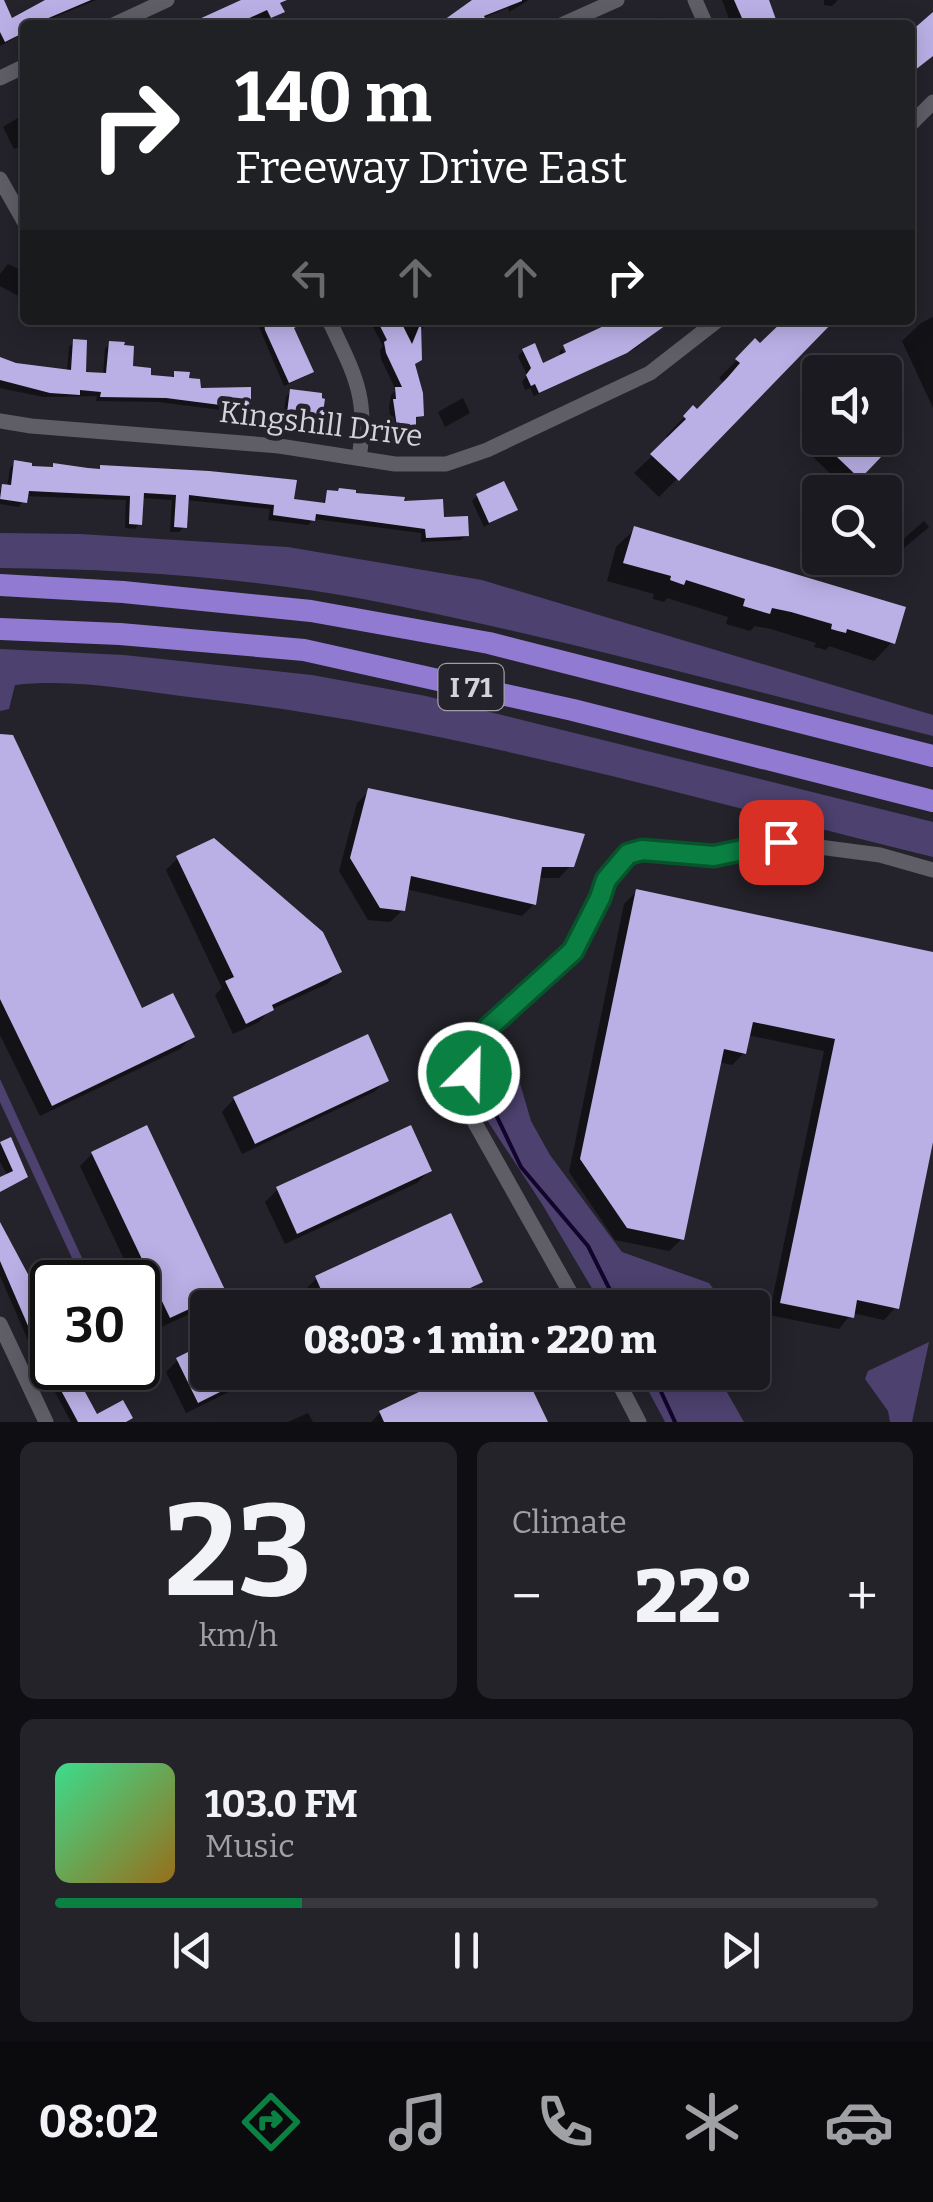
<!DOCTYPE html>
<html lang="en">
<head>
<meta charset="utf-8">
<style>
	:root { --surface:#1b1a20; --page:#242329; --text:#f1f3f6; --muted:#a0a1a5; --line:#39383e; --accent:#0b8043 }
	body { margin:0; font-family:Bitter,serif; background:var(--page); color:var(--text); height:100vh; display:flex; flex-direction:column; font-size:38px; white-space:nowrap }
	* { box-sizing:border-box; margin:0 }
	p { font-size:32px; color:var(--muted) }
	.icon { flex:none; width:55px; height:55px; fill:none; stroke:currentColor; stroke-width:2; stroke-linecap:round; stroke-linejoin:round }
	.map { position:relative; height:1422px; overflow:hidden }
	.panel { display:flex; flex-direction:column; gap:20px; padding:20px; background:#0f0e12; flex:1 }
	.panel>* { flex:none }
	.hud { position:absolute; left:20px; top:20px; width:895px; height:305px; border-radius:10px; box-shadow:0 5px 25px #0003,0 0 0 2px var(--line); background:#202124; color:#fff; overflow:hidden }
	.tools { position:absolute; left:802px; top:355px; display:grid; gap:20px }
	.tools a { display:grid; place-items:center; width:100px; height:100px; border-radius:10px; background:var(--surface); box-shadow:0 5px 25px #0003,0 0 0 2px var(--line); font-size:50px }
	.speed { position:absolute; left:30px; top:1260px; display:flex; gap:20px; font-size:50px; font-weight:700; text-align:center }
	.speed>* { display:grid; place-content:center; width:130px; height:130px; border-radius:50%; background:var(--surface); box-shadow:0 5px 25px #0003,0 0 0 2px var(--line); line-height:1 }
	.speed .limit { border:5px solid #111; border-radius:15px; background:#fff; color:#111 }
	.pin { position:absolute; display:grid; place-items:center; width:85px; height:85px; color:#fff; margin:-42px; border-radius:20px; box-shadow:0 5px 15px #0006 }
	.me { position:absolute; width:110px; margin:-55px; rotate:23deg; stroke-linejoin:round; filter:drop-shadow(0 0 8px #0008) }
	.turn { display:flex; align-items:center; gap:35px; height:210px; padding:0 50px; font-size:45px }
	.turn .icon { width:130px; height:130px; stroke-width:2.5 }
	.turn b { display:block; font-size:70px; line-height:85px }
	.lanes { display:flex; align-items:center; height:95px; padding:0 50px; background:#0003; justify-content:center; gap:50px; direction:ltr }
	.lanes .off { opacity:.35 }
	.big { font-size:75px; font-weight:800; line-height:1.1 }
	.panel .widget { flex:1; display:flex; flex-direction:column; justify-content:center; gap:15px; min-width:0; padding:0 35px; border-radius:15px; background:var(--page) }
	.panel .dial { align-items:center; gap:0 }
	.dial b { font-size:130px; line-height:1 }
	.song { display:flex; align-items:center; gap:30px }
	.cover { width:120px; height:120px; border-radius:15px; background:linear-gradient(135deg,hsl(150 70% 55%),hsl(40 70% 35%)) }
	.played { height:10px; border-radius:5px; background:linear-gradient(90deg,var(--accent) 30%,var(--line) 30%) }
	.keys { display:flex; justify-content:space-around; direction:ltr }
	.heat { display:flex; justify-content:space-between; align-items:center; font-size:55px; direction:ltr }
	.panel .tiles { flex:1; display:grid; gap:20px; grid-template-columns:1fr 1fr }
	.widget:last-child { grid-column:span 2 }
	.trip { position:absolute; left:190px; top:1290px; width:580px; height:100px; border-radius:10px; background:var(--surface); box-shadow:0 5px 25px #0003,0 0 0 2px var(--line); font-weight:800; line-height:100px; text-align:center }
	.tabs { display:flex; height:160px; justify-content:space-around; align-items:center; background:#0b0a0d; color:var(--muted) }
	.tabs .icon { width:70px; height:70px }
	.tabs .active { color:var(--accent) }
	.tabs b { font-size:45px; color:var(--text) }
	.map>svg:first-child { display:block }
	.green { fill:#4d416f }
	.shadow { fill:#0007 }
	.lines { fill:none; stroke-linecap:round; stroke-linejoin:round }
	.stream { stroke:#12042b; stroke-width:4 }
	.building { fill:#bbb0e6 }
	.minor { stroke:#5f5d66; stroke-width:15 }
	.highway { stroke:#917ad1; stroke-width:22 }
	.route-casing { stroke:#07532c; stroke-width:25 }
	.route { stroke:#0b8043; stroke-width:18 }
	.labels { text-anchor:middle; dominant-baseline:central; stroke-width:10; stroke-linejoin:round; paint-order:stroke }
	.shield { fill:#24222a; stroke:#9f9ea4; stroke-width:2.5 }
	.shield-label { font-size:28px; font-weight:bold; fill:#d4d3d8 }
	.street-label { font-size:30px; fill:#d4d3d8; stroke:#24222a }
</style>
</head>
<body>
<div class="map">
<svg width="933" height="1422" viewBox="0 0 933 1422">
	<rect width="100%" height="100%" fill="#24222a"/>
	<g class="green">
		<path d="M0,533L80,534L288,547L482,580L933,715V736C744,689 555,636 363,599C244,577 121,569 0,568Z"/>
		<path d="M0,649L124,655L312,675L426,696L933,822V857C693,798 443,725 197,698C137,691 75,678 15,685L9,709L0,711Z"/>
		<polygon points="512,1073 519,1080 531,1121 550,1155 622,1252 709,1283 721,1299 723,1307 603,1307 542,1204 485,1117 481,1099 484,1086"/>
		<polygon points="0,1079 93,1282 83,1282 0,1102"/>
		<polygon points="929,1342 912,1422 890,1422 888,1411 865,1379 868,1371"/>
		<polygon points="639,1373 716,1373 744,1422 665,1422"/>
	</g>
	<g class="shadow">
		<polygon points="52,0 96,0 36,25 25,25 22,34 0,46 0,5 11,21"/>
		<polygon points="248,0 287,0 278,5 282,11 276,16 258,25 194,25"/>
		<polygon points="479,0 529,0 509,12 508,8 483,18 480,25 442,25"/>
		<polygon points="722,0 766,0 778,25 731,24"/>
		<polygon points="824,0 838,0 832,6 824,5"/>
		<polygon points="662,17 666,25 644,25"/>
		<polygon points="21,116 25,125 25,145 14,149 3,127"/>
		<polygon points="8,264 25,272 25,295 22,298 0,286 0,274"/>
		<polygon points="933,317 933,408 902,341 921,323"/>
		<polygon points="37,320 58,320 64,323 63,325"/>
		<polygon points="256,320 290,320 311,371 306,376 284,386"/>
		<polygon points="363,320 403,320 406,325 427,325 417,333 420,360 413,366 421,415 413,421 408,431 392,431 389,407 391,395 396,390 381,359 380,350 383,346 373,327 366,327"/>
		<polygon points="601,320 671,320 636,348 534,396 530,388 525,390 522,382 527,375 518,356 523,351 542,366 562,357 559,352 562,349 570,364 603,329"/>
		<polygon points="787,320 833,320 659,497 634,473 670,439 666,436 693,408 697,412 724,383 719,378 737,360 760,347"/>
		<polygon points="74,342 83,374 103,376 105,349 110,343 130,369 148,377 169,379 175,374 199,390 249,408 244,413 159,402 96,401 97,396 44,397 0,388 0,360 15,365 67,372 69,347"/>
		<polygon points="291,391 320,418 314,423 283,418 286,397"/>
		<polygon points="463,398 470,413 445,427 438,412"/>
		<polygon points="820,429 820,438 859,438 879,456 846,489 803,447"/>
		<polygon points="15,463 29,468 51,469 54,466 97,471 101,468 322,505 328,492 353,496 402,504 442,520 467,535 461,540 421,542 421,533 314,519 308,525 268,520 270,509 186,500 184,527 179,532 170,532 172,500 142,498 140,523 135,529 125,528 126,500 25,496 19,507 0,504 0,490 7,488 10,468"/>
		<polygon points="477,496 514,509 484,527 472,501"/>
		<polygon points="924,521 929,527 904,548 900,542"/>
		<polygon points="635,529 892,642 874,661 829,646 826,650 819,648 814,647 816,643 771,629 755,626 750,631 726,624 728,617 667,598 664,602 653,599 654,594 607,581 616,547"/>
		<polygon points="0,736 141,1011 192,1037 180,1049 40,1116 0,1035"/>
		<polygon points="369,791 571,865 559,878 538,878 534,904 522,916 406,889 403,910 390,922 368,920 339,871 357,803"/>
		<polygon points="178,858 339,972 327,984 270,1010 259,1022 233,1034 215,995 222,988 166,870"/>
		<polygon points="636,892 933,954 933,1130 896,1307 884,1320 852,1313 839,1329 769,1315 824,1051 747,1035 744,1053 732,1065 718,1062 682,1239 669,1251 615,1240 569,1172 624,904"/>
		<polygon points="386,1080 374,1092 242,1154 222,1112 234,1099"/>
		<polygon points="10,1140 25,1176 0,1192 0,1181 8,1176 0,1162 0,1145"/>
		<polygon points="92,1154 223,1291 211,1304 157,1329 80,1166"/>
		<polygon points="429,1171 417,1183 285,1244 265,1202 277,1190"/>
		<polygon points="0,1226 52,1336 52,1368 69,1368 96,1417 126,1422 71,1422 31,1347 0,1276"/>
		<polygon points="316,1279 480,1281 468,1293 438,1308 312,1308 304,1291"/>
		<polygon points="178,1360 208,1372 269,1372 186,1413 166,1372"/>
		<polygon points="308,1413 313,1422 288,1422"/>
		<polygon points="380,1413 545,1422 371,1422"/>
	</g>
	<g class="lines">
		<g class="stream">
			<polyline points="488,1098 521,1167 588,1246 619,1308"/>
			<polyline points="652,1372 675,1422"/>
		</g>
	</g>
	<g class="building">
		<polygon points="0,0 4,0 12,18 45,0 91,0 32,25 25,25 25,32 5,42 0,32"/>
		<polygon points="241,0 287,0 280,3 285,12 271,18 267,10 243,21 245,25 186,25"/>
		<polygon points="472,0 522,0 522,1 484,16 487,22 478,25 437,25"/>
		<polygon points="734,0 769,0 778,25 745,25"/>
		<polygon points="933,12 933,56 910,74 910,32"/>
		<polygon points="271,320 309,320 294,328 314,372 289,383 265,330 264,323"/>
		<polygon points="377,320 400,320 412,344 421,322 422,360 415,364 423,393 424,416 416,417 416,426 397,427 393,399 396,399 395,387 402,387 386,353 384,342 387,340"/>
		<polygon points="606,320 673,320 627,353 539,393 535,384 531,386 526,375 531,368 522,349 535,343 543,363 566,352 563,345 608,324"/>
		<polygon points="784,320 835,320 679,481 650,454 686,419 683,416 693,405 697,409 728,377 740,363 735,359 755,338 760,343"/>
		<polygon points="73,339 87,340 86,372 106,373 109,341 125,342 124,345 134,346 133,366 151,368 151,375 174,377 174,371 190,372 189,378 200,379 201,388 251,387 251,409 166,398 100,397 101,392 80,390 80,395 50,393 0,380 0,357 16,363 71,370"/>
		<polygon points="290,389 322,393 322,398 325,399 322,419 287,413"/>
		<polygon points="817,438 863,438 882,456 860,479"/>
		<polygon points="14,460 32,463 32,466 53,467 53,463 88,468 100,469 100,465 209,471 297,480 294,499 325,503 327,490 338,491 339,488 356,490 356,493 405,497 404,501 443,499 444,517 468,516 469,536 426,538 425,529 316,514 315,521 273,515 274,505 189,495 187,528 174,527 176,495 144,493 142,525 129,524 130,496 29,491 27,503 0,499 2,484 11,485"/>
		<polygon points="504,481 518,510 489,523 476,494"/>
		<polygon points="634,526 906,607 895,644 847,629 846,633 838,631 831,629 832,624 791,612 772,608 770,614 743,606 745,599 727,593 686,580 684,585 670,580 671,576 623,563"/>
		<polygon points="0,734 13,735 142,1008 173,993 195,1037 52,1106 0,999"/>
		<polygon points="368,788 585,834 574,867 542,867 536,905 411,876 405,911 380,908 350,858"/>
		<polygon points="214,838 323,932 342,972 272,1005 274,1010 246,1024 225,981 234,977 176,856"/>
		<polygon points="636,889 933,952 933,1142 899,1309 857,1300 854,1318 780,1303 835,1039 753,1022 746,1054 724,1049 684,1240 627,1228 580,1159"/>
		<polygon points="368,1034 389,1081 255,1144 233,1097"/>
		<polygon points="147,1125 226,1292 170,1318 91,1152"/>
		<polygon points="411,1125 432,1171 297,1234 276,1187"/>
		<polygon points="11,1137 28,1177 0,1192 0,1177 13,1171 0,1142"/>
		<polygon points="451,1213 483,1282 428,1308 329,1308 315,1276"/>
		<polygon points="0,1222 52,1319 52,1369 72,1368 97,1414 123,1400 133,1418 126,1422 78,1422 35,1342 0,1261"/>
		<polygon points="208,1342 208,1372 260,1372 198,1403 176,1358"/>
		<polygon points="461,1372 524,1372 548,1422 384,1422 379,1411"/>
	</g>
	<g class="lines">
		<g class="minor">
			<polyline points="695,0 706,25"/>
			<polyline points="113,25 167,0"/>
			<polyline points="561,25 617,0"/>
			<polyline points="0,78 25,66"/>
			<polyline points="910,125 933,102"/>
			<polyline points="0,179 25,223"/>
			<path d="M329,320C354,374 369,396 359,458"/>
			<polyline points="0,421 31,426 279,446 395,464 446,464 487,450 650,373 718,320"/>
			<polyline points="579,1308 475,1123 469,1073 489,1027 573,951 616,864 627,854 642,849 714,856 781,842 880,855 933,870"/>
			<polyline points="0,1324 46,1422"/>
			<polyline points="613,1372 639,1422"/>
		</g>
		<g class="highway">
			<polyline points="0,585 123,592 311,611 489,643 933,756"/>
			<polyline points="0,629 120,634 304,650 573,710 933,801"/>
		</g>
	</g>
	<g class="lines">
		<g class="route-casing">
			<polyline id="route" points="469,1073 489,1027 573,951 600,898 606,880 628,854 642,850 714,856 781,842"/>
		</g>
		<use href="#route" class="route"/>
	</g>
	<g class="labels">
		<rect class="shield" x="438.5" y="664" width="65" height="46" rx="8"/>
		<g class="shield-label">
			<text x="471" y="687">I 71</text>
		</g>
		<g class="street-label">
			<text transform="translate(321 424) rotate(7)">Kingshill Drive</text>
		</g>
	</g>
</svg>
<div class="tools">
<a><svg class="icon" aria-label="sound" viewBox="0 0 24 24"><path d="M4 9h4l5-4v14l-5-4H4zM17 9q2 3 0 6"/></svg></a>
<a><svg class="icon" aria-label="search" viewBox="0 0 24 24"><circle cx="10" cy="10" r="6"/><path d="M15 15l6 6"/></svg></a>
</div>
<div class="speed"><div class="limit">30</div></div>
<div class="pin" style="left:781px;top:842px;background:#d93025"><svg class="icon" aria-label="arrive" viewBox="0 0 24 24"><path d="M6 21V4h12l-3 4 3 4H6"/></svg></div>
<svg class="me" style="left:469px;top:1073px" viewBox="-20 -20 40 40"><circle r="17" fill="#0b8043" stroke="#fff" stroke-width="3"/><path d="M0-11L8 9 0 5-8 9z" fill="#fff"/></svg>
<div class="trip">08:03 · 1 min · 220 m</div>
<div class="hud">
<div class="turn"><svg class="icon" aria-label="right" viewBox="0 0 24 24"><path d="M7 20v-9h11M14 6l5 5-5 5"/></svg><div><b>140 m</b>Freeway Drive East</div></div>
<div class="lanes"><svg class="icon off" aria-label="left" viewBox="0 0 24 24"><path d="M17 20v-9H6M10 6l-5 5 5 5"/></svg><svg class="icon off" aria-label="ahead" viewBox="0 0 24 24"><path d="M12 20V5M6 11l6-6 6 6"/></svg><svg class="icon off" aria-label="ahead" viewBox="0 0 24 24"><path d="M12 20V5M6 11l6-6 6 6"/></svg><svg class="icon" aria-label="right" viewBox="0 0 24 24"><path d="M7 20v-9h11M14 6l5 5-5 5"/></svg></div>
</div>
</div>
<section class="panel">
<div class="tiles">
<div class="widget dial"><b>23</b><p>km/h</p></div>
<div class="widget"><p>Climate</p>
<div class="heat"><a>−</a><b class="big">22°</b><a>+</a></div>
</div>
<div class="widget">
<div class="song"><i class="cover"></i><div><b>103.0 FM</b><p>Music</p></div></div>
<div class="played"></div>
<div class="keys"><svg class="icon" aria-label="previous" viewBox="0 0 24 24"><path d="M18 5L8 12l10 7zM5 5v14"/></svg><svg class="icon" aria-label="pause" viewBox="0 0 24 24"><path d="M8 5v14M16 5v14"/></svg><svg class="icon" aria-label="next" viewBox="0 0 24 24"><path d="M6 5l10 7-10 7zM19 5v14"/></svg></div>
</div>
</div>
</section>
<nav class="tabs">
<b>08:02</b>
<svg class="icon active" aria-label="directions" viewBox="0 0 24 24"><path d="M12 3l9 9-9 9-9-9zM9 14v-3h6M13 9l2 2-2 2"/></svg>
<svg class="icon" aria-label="music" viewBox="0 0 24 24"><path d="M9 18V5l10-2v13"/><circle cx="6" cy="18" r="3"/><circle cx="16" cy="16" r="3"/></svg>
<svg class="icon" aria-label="phone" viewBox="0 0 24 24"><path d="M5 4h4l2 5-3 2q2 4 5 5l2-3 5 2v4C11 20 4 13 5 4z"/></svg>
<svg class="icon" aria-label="climate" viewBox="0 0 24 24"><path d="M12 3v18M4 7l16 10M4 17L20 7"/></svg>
<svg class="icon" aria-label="car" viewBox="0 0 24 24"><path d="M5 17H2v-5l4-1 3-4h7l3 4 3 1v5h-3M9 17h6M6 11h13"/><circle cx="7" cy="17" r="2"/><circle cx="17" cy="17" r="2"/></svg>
</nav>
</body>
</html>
